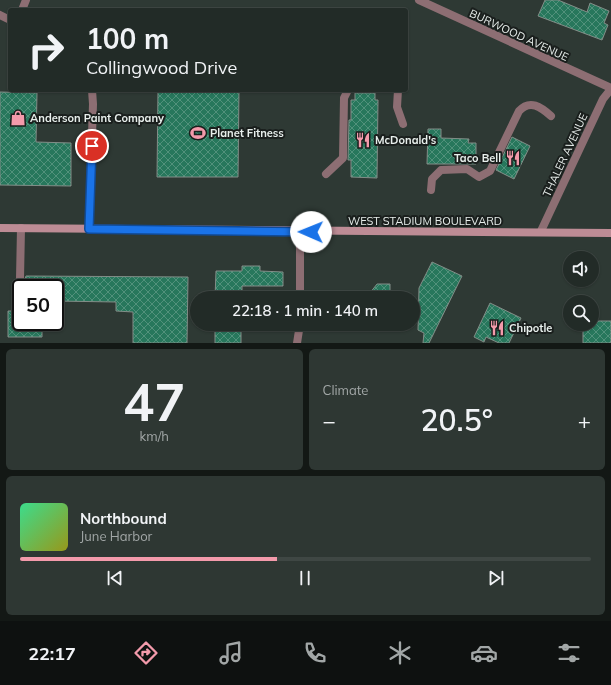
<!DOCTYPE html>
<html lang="en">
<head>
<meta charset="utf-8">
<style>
	:root { --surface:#222b27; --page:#2e3733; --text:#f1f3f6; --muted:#a2a7a7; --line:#3f4744; --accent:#f39aab }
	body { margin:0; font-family:Mulish,sans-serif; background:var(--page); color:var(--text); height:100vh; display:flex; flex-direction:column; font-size:15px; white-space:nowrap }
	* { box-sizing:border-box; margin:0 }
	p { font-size:13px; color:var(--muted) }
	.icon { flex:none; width:22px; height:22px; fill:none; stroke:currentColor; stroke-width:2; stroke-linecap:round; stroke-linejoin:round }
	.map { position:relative; height:343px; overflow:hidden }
	.side { display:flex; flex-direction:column; gap:6px; padding:6px; background:#131815; flex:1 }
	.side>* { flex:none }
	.banner { position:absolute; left:8px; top:8px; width:400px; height:84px; border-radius:4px; box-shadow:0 1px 3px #0004,0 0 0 1px var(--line); background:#222b27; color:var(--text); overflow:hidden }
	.fabs { position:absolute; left:563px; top:251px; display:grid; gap:8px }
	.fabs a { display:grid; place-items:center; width:36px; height:36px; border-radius:50%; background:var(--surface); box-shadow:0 1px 3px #0004,0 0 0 1px var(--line); font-size:20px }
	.speed { position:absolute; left:12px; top:279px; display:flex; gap:8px; font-size:20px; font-weight:700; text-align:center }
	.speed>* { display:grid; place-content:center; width:52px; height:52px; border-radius:50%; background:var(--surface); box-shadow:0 1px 3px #0004,0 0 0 1px var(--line); line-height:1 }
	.speed .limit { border:2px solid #111; border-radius:6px; background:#fff; color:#111 }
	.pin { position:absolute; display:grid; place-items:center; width:34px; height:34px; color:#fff; margin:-17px; border:2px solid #fff; border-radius:50%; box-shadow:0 1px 4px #0007 }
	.me { position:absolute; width:44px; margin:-22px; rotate:271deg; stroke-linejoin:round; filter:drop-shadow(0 0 3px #0008) }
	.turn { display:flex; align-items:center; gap:14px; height:84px; padding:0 12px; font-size:18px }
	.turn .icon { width:52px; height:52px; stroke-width:2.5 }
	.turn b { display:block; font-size:28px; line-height:34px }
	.big { font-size:30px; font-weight:600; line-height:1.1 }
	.side .tile { flex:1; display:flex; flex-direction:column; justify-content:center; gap:6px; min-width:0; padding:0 14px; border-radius:6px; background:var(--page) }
	.side .dial { align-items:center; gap:0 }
	.dial b { font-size:52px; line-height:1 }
	.song { display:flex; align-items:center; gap:12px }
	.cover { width:48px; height:48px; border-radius:6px; background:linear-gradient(135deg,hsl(150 70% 55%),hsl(60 70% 35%)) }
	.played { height:4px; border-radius:2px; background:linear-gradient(90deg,var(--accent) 45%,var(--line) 45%) }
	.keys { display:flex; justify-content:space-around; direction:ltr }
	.heat { display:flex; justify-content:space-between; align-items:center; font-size:22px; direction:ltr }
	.side .tiles { flex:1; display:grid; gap:6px; grid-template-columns:1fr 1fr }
	.tile:last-child { grid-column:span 2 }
	.trip { position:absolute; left:190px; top:291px; width:230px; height:40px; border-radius:20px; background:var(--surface); box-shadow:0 1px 3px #0004,0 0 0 1px var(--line); font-weight:600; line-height:40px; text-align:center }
	.tabs { display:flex; height:64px; justify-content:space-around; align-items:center; background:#0e1110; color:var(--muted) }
	.tabs .icon { width:28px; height:28px }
	.tabs .selected { color:var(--accent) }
	.tabs b { font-size:18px; color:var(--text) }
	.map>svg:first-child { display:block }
	.building { fill:url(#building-cross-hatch); stroke:#828e88 }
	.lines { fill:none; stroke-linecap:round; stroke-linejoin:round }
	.lane { stroke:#8d6e73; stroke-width:8 }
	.street { stroke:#8d6e73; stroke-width:8 }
	.secondary { stroke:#bd8c95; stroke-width:8 }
	.route-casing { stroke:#114b97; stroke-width:10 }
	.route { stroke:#1a73e8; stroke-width:7 }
	.labels { text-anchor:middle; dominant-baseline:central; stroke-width:4; stroke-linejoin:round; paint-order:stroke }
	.street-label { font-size:11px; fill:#e8efec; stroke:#1a1f1d }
	.poi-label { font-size:11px; font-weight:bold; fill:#e8efec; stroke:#1a1f1d; text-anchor:start }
</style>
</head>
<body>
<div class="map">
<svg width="611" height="343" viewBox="0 0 611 343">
	<defs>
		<pattern id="building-cross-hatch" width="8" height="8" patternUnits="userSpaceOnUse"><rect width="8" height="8" fill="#27775c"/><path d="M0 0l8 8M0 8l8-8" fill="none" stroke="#51917b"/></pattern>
	</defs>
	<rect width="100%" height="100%" fill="#2e3934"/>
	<g class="building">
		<polygon points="545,0 558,0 587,12 590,3 609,11 604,23 608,25 602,40 538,16"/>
		<polygon points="158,90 239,90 238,177 157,177"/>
		<polygon points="0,92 37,93 36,142 71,143 71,186 0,185"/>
		<polygon points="355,93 375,93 375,100 378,100 377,178 351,177 351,160 348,160 349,120 351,120 351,100 355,100"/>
		<polygon points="428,129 441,129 441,138 469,139 468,143 476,143 476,164 427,164"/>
		<polygon points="512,137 530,146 514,179 496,170"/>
		<polygon points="432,262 462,276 429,343 423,343 424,333 418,330 419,288"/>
		<polygon points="242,266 260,266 260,271 283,272 283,286 242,286 242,298 215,298 216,271 242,271"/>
		<polygon points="26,276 188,277 187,343 133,343 133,312 116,311 116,302 55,301 55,288 22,288"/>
		<polygon points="377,284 390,284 390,298 366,298"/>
		<polygon points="490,303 521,318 509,343 499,343 486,337 484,342 474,337"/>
		<polygon points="8,311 21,311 21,322 42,322 42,337 8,337"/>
		<polygon points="592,321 611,321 611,343 583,343 583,324 592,324"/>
		<rect x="215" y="324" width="26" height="19"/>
	</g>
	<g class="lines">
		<g class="lane">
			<polyline points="398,90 397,107 403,124"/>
			<polyline points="326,174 343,158 344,98 348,90"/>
			<path d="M431,190L432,179L441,170L467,169L479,177L490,171L519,111C530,99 541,107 551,116"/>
			<polyline points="20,279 21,228"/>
		</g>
		<g class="street">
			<polyline points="419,0 611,88"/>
			<polyline points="22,10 26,0"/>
			<polyline points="0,15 10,20"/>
			<polyline points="89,229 93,104 92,90"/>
			<polyline points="300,231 300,298"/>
			<polyline points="541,231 603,99 611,89"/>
			<polyline points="297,343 300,324"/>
		</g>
		<polyline class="secondary" points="0,228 611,233"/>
	</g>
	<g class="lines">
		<g class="route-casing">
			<polyline id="route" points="92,146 89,229 311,232"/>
		</g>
		<use href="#route" class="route"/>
	</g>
	<defs>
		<g id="shop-bare" transform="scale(1.2)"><path d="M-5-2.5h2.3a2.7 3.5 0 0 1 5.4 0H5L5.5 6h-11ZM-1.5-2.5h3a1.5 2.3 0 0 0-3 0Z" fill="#f39aab" stroke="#1a1f1d" stroke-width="2.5" paint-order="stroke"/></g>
		<g id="stadium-bare" transform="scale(1.2)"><path d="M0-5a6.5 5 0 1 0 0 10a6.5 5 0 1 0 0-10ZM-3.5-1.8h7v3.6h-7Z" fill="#f39aab" stroke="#1a1f1d" stroke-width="2.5" paint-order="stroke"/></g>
		<g id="restaurant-bare" transform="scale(1.2)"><path d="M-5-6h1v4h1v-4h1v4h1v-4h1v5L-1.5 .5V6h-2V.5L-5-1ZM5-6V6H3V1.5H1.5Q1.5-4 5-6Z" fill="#f39aab" stroke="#1a1f1d" stroke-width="2.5" paint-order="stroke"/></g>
	</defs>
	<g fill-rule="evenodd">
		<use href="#shop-bare" x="18" y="118"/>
		<use href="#stadium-bare" x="198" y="133"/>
		<use href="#restaurant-bare" x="363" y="140"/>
		<use href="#restaurant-bare" x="513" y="158"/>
		<use href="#restaurant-bare" x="497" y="328"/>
	</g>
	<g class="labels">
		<g class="street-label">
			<text transform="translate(519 35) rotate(25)">BURWOOD AVENUE</text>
			<text transform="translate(565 155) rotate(-65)">THALER AVENUE</text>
			<text x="425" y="221">WEST STADIUM BOULEVARD</text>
		</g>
		<g class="poi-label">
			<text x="30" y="118">Anderson Paint Company</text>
			<text x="210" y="133">Planet Fitness</text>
			<text x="375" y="140">McDonald's</text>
			<text x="501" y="158" text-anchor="end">Taco Bell</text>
			<text x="509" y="328">Chipotle</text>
		</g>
	</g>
</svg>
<div class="fabs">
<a><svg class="icon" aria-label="sound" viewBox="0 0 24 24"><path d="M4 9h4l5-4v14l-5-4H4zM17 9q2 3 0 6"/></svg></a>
<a><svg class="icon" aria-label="search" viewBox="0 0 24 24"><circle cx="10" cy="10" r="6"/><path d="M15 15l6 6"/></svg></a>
</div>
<div class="speed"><div class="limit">50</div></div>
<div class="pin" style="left:92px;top:146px;background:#d93025"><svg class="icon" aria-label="arrive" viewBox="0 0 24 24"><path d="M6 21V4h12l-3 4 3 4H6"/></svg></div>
<svg class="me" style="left:311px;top:232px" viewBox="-20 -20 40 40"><circle r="19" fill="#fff"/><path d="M0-13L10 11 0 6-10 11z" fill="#1a73e8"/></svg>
<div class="trip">22:18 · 1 min · 140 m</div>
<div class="banner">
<div class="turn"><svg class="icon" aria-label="right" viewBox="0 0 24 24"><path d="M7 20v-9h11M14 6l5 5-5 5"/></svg><div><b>100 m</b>Collingwood Drive</div></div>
</div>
</div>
<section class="side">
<div class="tiles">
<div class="tile dial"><b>47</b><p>km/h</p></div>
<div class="tile"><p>Climate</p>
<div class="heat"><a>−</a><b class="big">20.5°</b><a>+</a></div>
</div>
<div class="tile">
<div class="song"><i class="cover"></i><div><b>Northbound</b><p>June Harbor</p></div></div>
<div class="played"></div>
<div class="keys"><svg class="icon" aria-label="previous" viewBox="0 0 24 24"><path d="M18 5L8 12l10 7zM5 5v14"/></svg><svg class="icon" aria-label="pause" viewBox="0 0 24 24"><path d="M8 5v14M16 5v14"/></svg><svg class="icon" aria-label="next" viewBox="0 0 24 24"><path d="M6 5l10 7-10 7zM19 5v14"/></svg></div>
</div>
</div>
</section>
<nav class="tabs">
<b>22:17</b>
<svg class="icon selected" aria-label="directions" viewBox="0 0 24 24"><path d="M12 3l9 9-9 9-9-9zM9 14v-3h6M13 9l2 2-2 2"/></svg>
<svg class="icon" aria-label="music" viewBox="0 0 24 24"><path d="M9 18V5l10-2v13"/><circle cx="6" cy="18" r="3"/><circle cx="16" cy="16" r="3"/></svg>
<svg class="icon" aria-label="phone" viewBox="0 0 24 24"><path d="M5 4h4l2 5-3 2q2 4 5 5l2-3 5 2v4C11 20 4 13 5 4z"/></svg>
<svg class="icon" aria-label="climate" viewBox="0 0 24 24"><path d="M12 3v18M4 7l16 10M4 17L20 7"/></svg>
<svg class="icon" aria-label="car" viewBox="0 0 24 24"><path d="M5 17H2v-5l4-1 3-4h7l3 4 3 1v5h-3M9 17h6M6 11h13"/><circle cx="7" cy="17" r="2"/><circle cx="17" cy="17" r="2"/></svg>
<svg class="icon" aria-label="filters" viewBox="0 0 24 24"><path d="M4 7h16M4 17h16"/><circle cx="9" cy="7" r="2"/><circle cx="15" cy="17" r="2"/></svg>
</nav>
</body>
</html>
